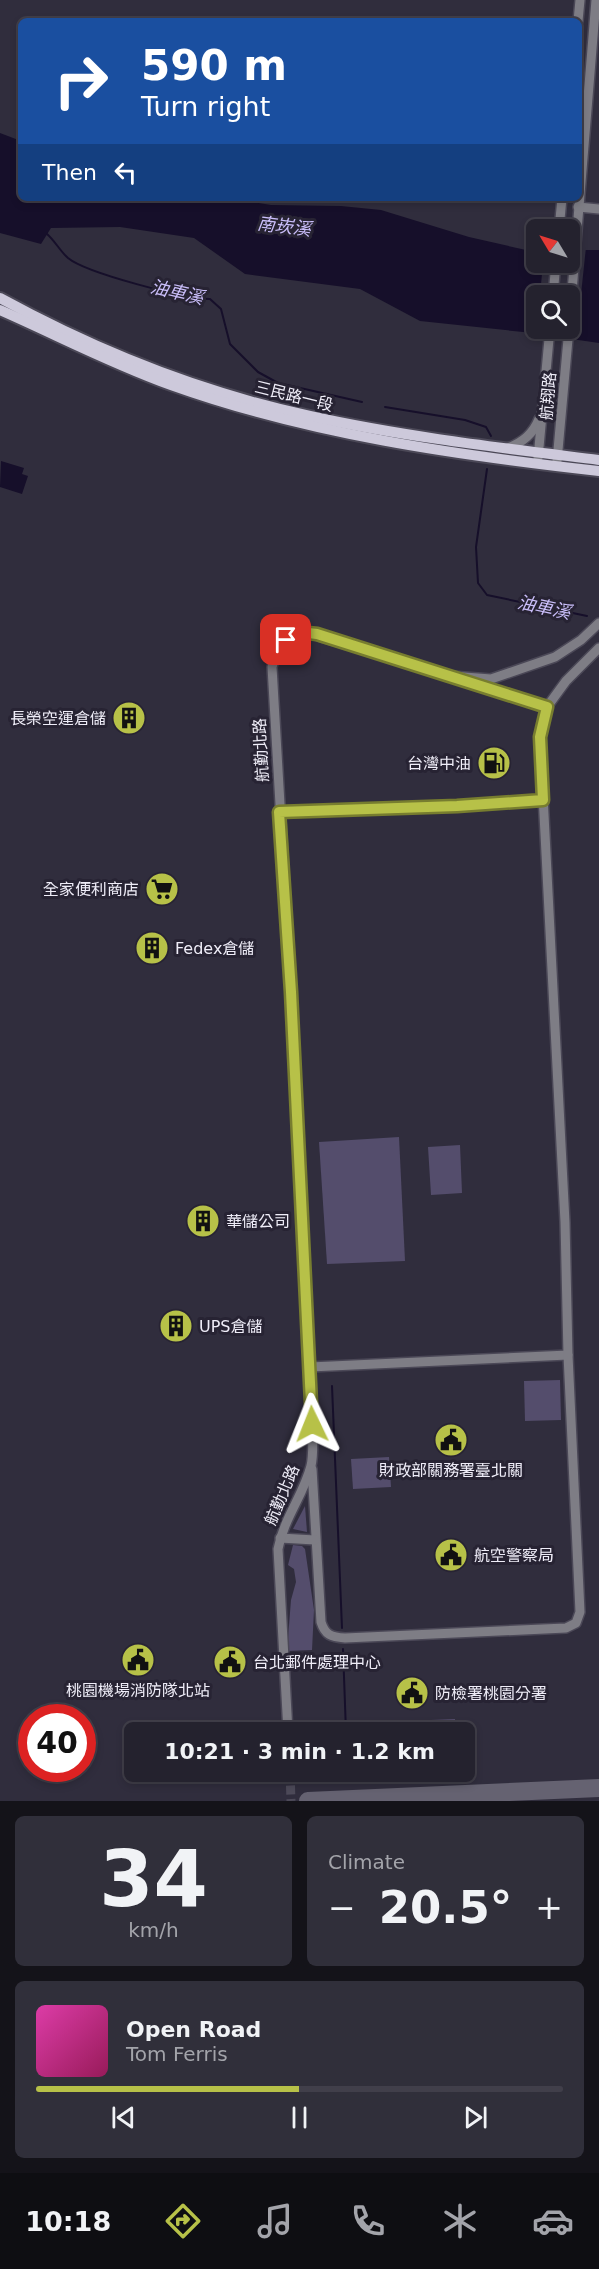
<!DOCTYPE html>
<html lang="en">
<head>
<meta charset="utf-8">
<style>
	:root { --surface:#24222e; --page:#302f3a; --text:#f1f3f6; --muted:#a3a4aa; --line:#413f4a; --accent:#b7c148 }
	body { margin:0; font-family:"DejaVu Sans","Noto Sans TC",sans-serif; background:var(--page); color:var(--text); height:100vh; display:flex; flex-direction:column; font-size:22px; white-space:nowrap }
	* { box-sizing:border-box; margin:0 }
	p { font-size:20px; color:var(--muted) }
	.icon { flex:none; width:33px; height:33px; fill:none; stroke:currentColor; stroke-width:2; stroke-linecap:round; stroke-linejoin:round }
	.map { position:relative; height:1801px; overflow:hidden }
	.details { display:flex; flex-direction:column; gap:15px; padding:15px; background:#141319; flex:1 }
	.details>* { flex:none }
	.guide { position:absolute; left:18px; top:18px; width:564px; height:183px; border-radius:9px; box-shadow:0 3px 9px #0003,0 0 0 2px var(--line); background:#1a4fa0; color:#fff; overflow:hidden }
	.needle { width:39px; rotate:308deg }
	.fabs { position:absolute; left:526px; top:219px; display:grid; gap:12px }
	.fabs a { display:grid; place-items:center; width:54px; height:54px; border-radius:9px; background:var(--surface); box-shadow:0 3px 9px #0003,0 0 0 2px var(--line); font-size:30px }
	.speed { position:absolute; left:18px; top:1704px; display:flex; gap:12px; font-size:30px; font-weight:700; text-align:center }
	.speed>* { display:grid; place-content:center; width:78px; height:78px; border-radius:50%; background:var(--surface); box-shadow:0 3px 9px #0003,0 0 0 2px var(--line); line-height:1 }
	.speed .limit { border:9px solid #d22; background:#fff; color:#111 }
	.pin { position:absolute; display:grid; place-items:center; width:51px; height:51px; color:#fff; margin:-26px; border-radius:12px; box-shadow:0 3px 9px #0006 }
	.me { position:absolute; width:66px; margin:-33px; rotate:358deg; stroke-linejoin:round; filter:drop-shadow(0 0 4px #0008) }
	.turn { display:flex; align-items:center; gap:21px; height:126px; padding:0 24px; font-size:27px }
	.turn .icon { width:78px; height:78px; stroke-width:2.5 }
	.turn b { display:block; font-size:42px; line-height:51px }
	.then { display:flex; align-items:center; height:57px; padding:0 24px; background:#0003; gap:12px; font-size:22px }
	.big { font-size:45px; font-weight:700; line-height:1.1 }
	.details .tile { flex:1; display:flex; flex-direction:column; justify-content:center; gap:9px; min-width:0; padding:0 21px; border-radius:9px; background:var(--page) }
	.details .dial { align-items:center; gap:0 }
	.dial b { font-size:78px; line-height:1 }
	.song { display:flex; align-items:center; gap:18px }
	.cover { width:72px; height:72px; border-radius:9px; background:linear-gradient(135deg,hsl(320 70% 55%),hsl(330 70% 35%)) }
	.played { height:6px; border-radius:3px; background:linear-gradient(90deg,var(--accent) 50%,var(--line) 50%) }
	.keys { display:flex; justify-content:space-around; direction:ltr }
	.heat { display:flex; justify-content:space-between; align-items:center; font-size:33px; direction:ltr }
	.details .tiles { flex:1; display:grid; gap:15px; grid-template-columns:1fr 1fr }
	.tile:last-child { grid-column:span 2 }
	.trip { position:absolute; left:124px; top:1722px; width:351px; height:60px; border-radius:9px; background:var(--surface); box-shadow:0 3px 9px #0003,0 0 0 2px var(--line); font-weight:700; line-height:60px; text-align:center }
	.tabs { display:flex; height:96px; justify-content:space-around; align-items:center; background:#0e0e12; color:var(--muted) }
	.tabs .icon { width:42px; height:42px }
	.tabs .on { color:var(--accent) }
	.tabs b { font-size:27px; color:var(--text) }
	.map>svg:first-child { display:block }
	.green { fill:#544d6c }
	.water { fill:#160f2a; fill-rule:evenodd }
	.pier { fill:#302d3d }
	.lines { fill:none; stroke-linecap:round; stroke-linejoin:round }
	.stream { stroke:#160f2a; stroke-width:2 }
	.taxiway { stroke:#656271; stroke-width:18 }
	.minor-tunnel { stroke:#4d4a59; stroke-width:9; stroke-dasharray:9 4.5; stroke-linecap:butt }
	.minor-casing { stroke:#4b4857; stroke-width:12 }
	.major-casing { stroke:#4b4857; stroke-width:14 }
	.minor { stroke:#7e7d85; stroke-width:9 }
	.major { stroke:#cdc9db; stroke-width:10 }
	.route-casing { stroke:#777d2f; stroke-width:15 }
	.route { stroke:#b7c148; stroke-width:10 }
	.labels { text-anchor:middle; dominant-baseline:central; stroke-width:6; stroke-linejoin:round; paint-order:stroke }
	.street-label { font-size:16px; fill:#efedf8; stroke:#272333 }
	.poi-label { font-size:16px; fill:#efedf8; stroke:#272333; text-anchor:start }
	.water-label { font-size:18px; font-style:italic; fill:#cabefa; stroke:#272333 }
</style>
</head>
<body>
<div class="map">
<svg width="599" height="1801" viewBox="0 0 599 1801">
	<rect width="100%" height="100%" fill="#302d3d"/>
	<g class="green">
		<polygon points="399,1137 405,1261 327,1264 319,1142"/>
		<polygon points="460,1145 462,1193 431,1195 428,1147"/>
		<polygon points="560,1380 561,1420 525,1421 524,1381"/>
		<polygon points="389,1457 391,1487 353,1489 351,1459"/>
		<polygon points="305,1506 307,1532 293,1529"/>
		<polygon points="293,1545 302,1546 305,1549 314,1610 312,1650 287,1651 291,1600 296,1582 294,1569 288,1565"/>
		<polygon points="455,1719 455,1730 431,1731 431,1720"/>
	</g>
	<g class="water">
		<path d="M0,133L21,141V198H228L271,205L341,206L381,210L469,237L526,250H537V262H570V250H599V343L523,332L420,321L360,289L245,274L194,238L120,227L51,228L41,244L0,233ZM537,296H570V328H537Z"/>
		<polygon points="1,461 24,468 22,474 28,476 22,494 0,487"/>
	</g>
	<polygon class="pier" points="570,247 586,247 576,342 536,337 537,322 537,328 570,328 570,296 540,295 543,263 570,262"/>
	<g class="lines">
		<g class="stream">
			<path d="M47,234C55,241 60,251 68,258C86,273 186,299 210,299L221,309L230,344L258,372L278,383L362,402"/>
			<polyline points="385,407 465,420 486,427 491,436"/>
			<polyline points="487,469 476,547 478,583 487,595 587,616"/>
			<polyline points="332,1386 342,1628"/>
			<polyline points="343,1649 346,1732"/>
		</g>
		<polyline class="taxiway" points="308,1801 599,1788"/>
		<polyline class="minor-tunnel" points="290,1772 291,1801"/>
		<g class="minor-casing">
			<g id="minor">
				<polyline points="578,21 580,0"/>
				<polyline points="578,207 599,209"/>
				<polyline points="559,230 562,198"/>
				<polyline points="553,296 556,262"/>
				<polyline points="570,316 596,0"/>
				<path d="M508,448C523,442 533,434 539,419"/>
				<polyline points="538,458 550,328"/>
				<polyline points="557,461 569,328"/>
				<polyline points="462,680 547,707"/>
				<polyline points="279,812 457,806 543,800"/>
				<polyline points="310,1367 568,1355"/>
				<path d="M312,1469L321,1622C325,1635 331,1637 345,1638L566,1628L576,1623L580,1612L568,1355L565,1222L540,737L547,707L566,681L599,648"/>
				<polyline points="280,1538 315,1540"/>
				<path d="M288,1732L278,1549C284,1518 303,1496 311,1466C314,1453 312,1437 313,1424L290,976L272,667C277,649 285,635 305,632L451,676L491,679L555,657L581,640L599,623"/>
			</g>
		</g>
		<g class="major-casing">
			<g id="major">
				<path d="M0,298C97,351 203,393 310,416C405,437 503,448 599,460"/>
				<path d="M0,310C57,335 112,364 171,385C308,434 455,455 599,471"/>
			</g>
		</g>
		<use href="#minor" class="minor"/>
		<use href="#major" class="major"/>
	</g>
	<g class="lines">
		<g class="route-casing">
			<path id="route" d="M286,640C297,632 304,632 317,634L547,707L540,737L543,800L457,806L279,812L291,992L312,1424"/>
		</g>
		<use href="#route" class="route"/>
	</g>
	<defs>
		<g id="building-disc" transform="scale(1.725)"><circle r="9.5" fill="#b7c148" stroke="#272333"/><path d="M-4-6H4V6H1V3H-1V6H-4ZM-2.5-4.3h1.7v1.8h-1.7ZM.8-4.3h1.7v1.8H.8ZM-2.5-1h1.7V.8h-1.7ZM.8-1h1.7V.8H.8Z" fill="#111"/></g>
		<g id="fuel-disc" transform="scale(1.725)"><circle r="9.5" fill="#b7c148" stroke="#272333"/><path d="M-5.5-6h7V0h2V4h1.3V-2.5L3-4.5l.8-.8L6-3V5H2.5V1h-1V6h-7ZM-4.2-4.7v3.2H.2V-4.7Z" fill="#111"/></g>
		<g id="supermarket-disc" transform="scale(1.725)"><circle r="9.5" fill="#b7c148" stroke="#272333"/><path d="M-6-5.5h2.5l.6 2H6L4.5 2H-2.5L-4.4-4H-6ZM-1.5 3.2a1.3 1.3 0 1 0 .1 0ZM3 3.2a1.3 1.3 0 1 0 .1 0Z" fill="#111"/></g>
		<g id="civic-disc" transform="scale(1.725)"><circle r="9.5" fill="#b7c148" stroke="#272333"/><path d="M-.6-6.5H3V-4.5H.6V-3L4-1V1h2V6H-6V1h2V-1L-.6-3ZM-1.2 2.5V6h2.4V2.5Z" fill="#111"/></g>
	</defs>
	<g fill-rule="evenodd">
		<use href="#building-disc" x="129" y="718"/>
		<use href="#fuel-disc" x="494" y="763"/>
		<use href="#supermarket-disc" x="162" y="889"/>
		<use href="#building-disc" x="152" y="948"/>
		<use href="#building-disc" x="203" y="1221"/>
		<use href="#building-disc" x="176" y="1326"/>
		<use href="#civic-disc" x="451" y="1440"/>
		<use href="#civic-disc" x="451" y="1555"/>
		<use href="#civic-disc" x="138" y="1660"/>
		<use href="#civic-disc" x="230" y="1662"/>
		<use href="#civic-disc" x="412" y="1693"/>
	</g>
	<g class="labels">
		<g class="street-label">
			<text transform="translate(294 396) rotate(14)">三民路一段</text>
			<text transform="translate(548 396) rotate(-85)">航翔路</text>
			<text transform="translate(261 750) rotate(-93)">航勤北路</text>
			<text transform="translate(282 1495) rotate(-67)">航勤北路</text>
		</g>
		<g class="poi-label">
			<text x="106" y="718" text-anchor="end">長榮空運倉儲</text>
			<text x="471" y="763" text-anchor="end">台灣中油</text>
			<text x="139" y="889" text-anchor="end">全家便利商店</text>
			<text x="175" y="948">Fedex倉儲</text>
			<text x="226" y="1221">華儲公司</text>
			<text x="199" y="1326">UPS倉儲</text>
			<text x="451" y="1470" text-anchor="middle">財政部關務署臺北關</text>
			<text x="474" y="1555">航空警察局</text>
			<text x="253" y="1662">台北郵件處理中心</text>
			<text x="138" y="1690" text-anchor="middle">桃園機場消防隊北站</text>
			<text x="435" y="1693">防檢署桃園分署</text>
		</g>
		<g class="water-label">
			<text transform="translate(284 226) rotate(7)">南崁溪</text>
			<text transform="translate(177 292) rotate(13)">油車溪</text>
			<text transform="translate(544 607) rotate(12)">油車溪</text>
		</g>
	</g>
</svg>
<div class="fabs">
<a><svg class="needle" viewBox="-14 -14 28 28"><path d="M0-13l5 13h-10z" fill="#e53935"/><path d="M0 13l5-13h-10z" fill="#a3a4aa"/></svg></a>
<a><svg class="icon" aria-label="search" viewBox="0 0 24 24"><circle cx="10" cy="10" r="6"/><path d="M15 15l6 6"/></svg></a>
</div>
<div class="speed"><div class="limit">40</div></div>
<div class="pin" style="left:286px;top:640px;background:#d93025"><svg class="icon" aria-label="arrive" viewBox="0 0 24 24"><path d="M6 21V4h12l-3 4 3 4H6"/></svg></div>
<svg class="me" style="left:312px;top:1424px" viewBox="-20 -20 40 40"><path d="M0-17L14 15 0 8-14 15z" fill="#b7c148" stroke="#fff" stroke-width="4"/></svg>
<div class="trip">10:21 · 3 min · 1.2 km</div>
<div class="guide">
<div class="turn"><svg class="icon" aria-label="right" viewBox="0 0 24 24"><path d="M7 20v-9h11M14 6l5 5-5 5"/></svg><div><b>590 m</b>Turn right</div></div>
<div class="then">Then<svg class="icon" aria-label="left" viewBox="0 0 24 24"><path d="M17 20v-9H6M10 6l-5 5 5 5"/></svg></div>
</div>
</div>
<section class="details">
<div class="tiles">
<div class="tile dial"><b>34</b><p>km/h</p></div>
<div class="tile"><p>Climate</p>
<div class="heat"><a>−</a><b class="big">20.5°</b><a>+</a></div>
</div>
<div class="tile">
<div class="song"><i class="cover"></i><div><b>Open Road</b><p>Tom Ferris</p></div></div>
<div class="played"></div>
<div class="keys"><svg class="icon" aria-label="previous" viewBox="0 0 24 24"><path d="M18 5L8 12l10 7zM5 5v14"/></svg><svg class="icon" aria-label="pause" viewBox="0 0 24 24"><path d="M8 5v14M16 5v14"/></svg><svg class="icon" aria-label="next" viewBox="0 0 24 24"><path d="M6 5l10 7-10 7zM19 5v14"/></svg></div>
</div>
</div>
</section>
<nav class="tabs">
<b>10:18</b>
<svg class="icon on" aria-label="directions" viewBox="0 0 24 24"><path d="M12 3l9 9-9 9-9-9zM9 14v-3h6M13 9l2 2-2 2"/></svg>
<svg class="icon" aria-label="music" viewBox="0 0 24 24"><path d="M9 18V5l10-2v13"/><circle cx="6" cy="18" r="3"/><circle cx="16" cy="16" r="3"/></svg>
<svg class="icon" aria-label="phone" viewBox="0 0 24 24"><path d="M5 4h4l2 5-3 2q2 4 5 5l2-3 5 2v4C11 20 4 13 5 4z"/></svg>
<svg class="icon" aria-label="climate" viewBox="0 0 24 24"><path d="M12 3v18M4 7l16 10M4 17L20 7"/></svg>
<svg class="icon" aria-label="car" viewBox="0 0 24 24"><path d="M5 17H2v-5l4-1 3-4h7l3 4 3 1v5h-3M9 17h6M6 11h13"/><circle cx="7" cy="17" r="2"/><circle cx="17" cy="17" r="2"/></svg>
</nav>
</body>
</html>
